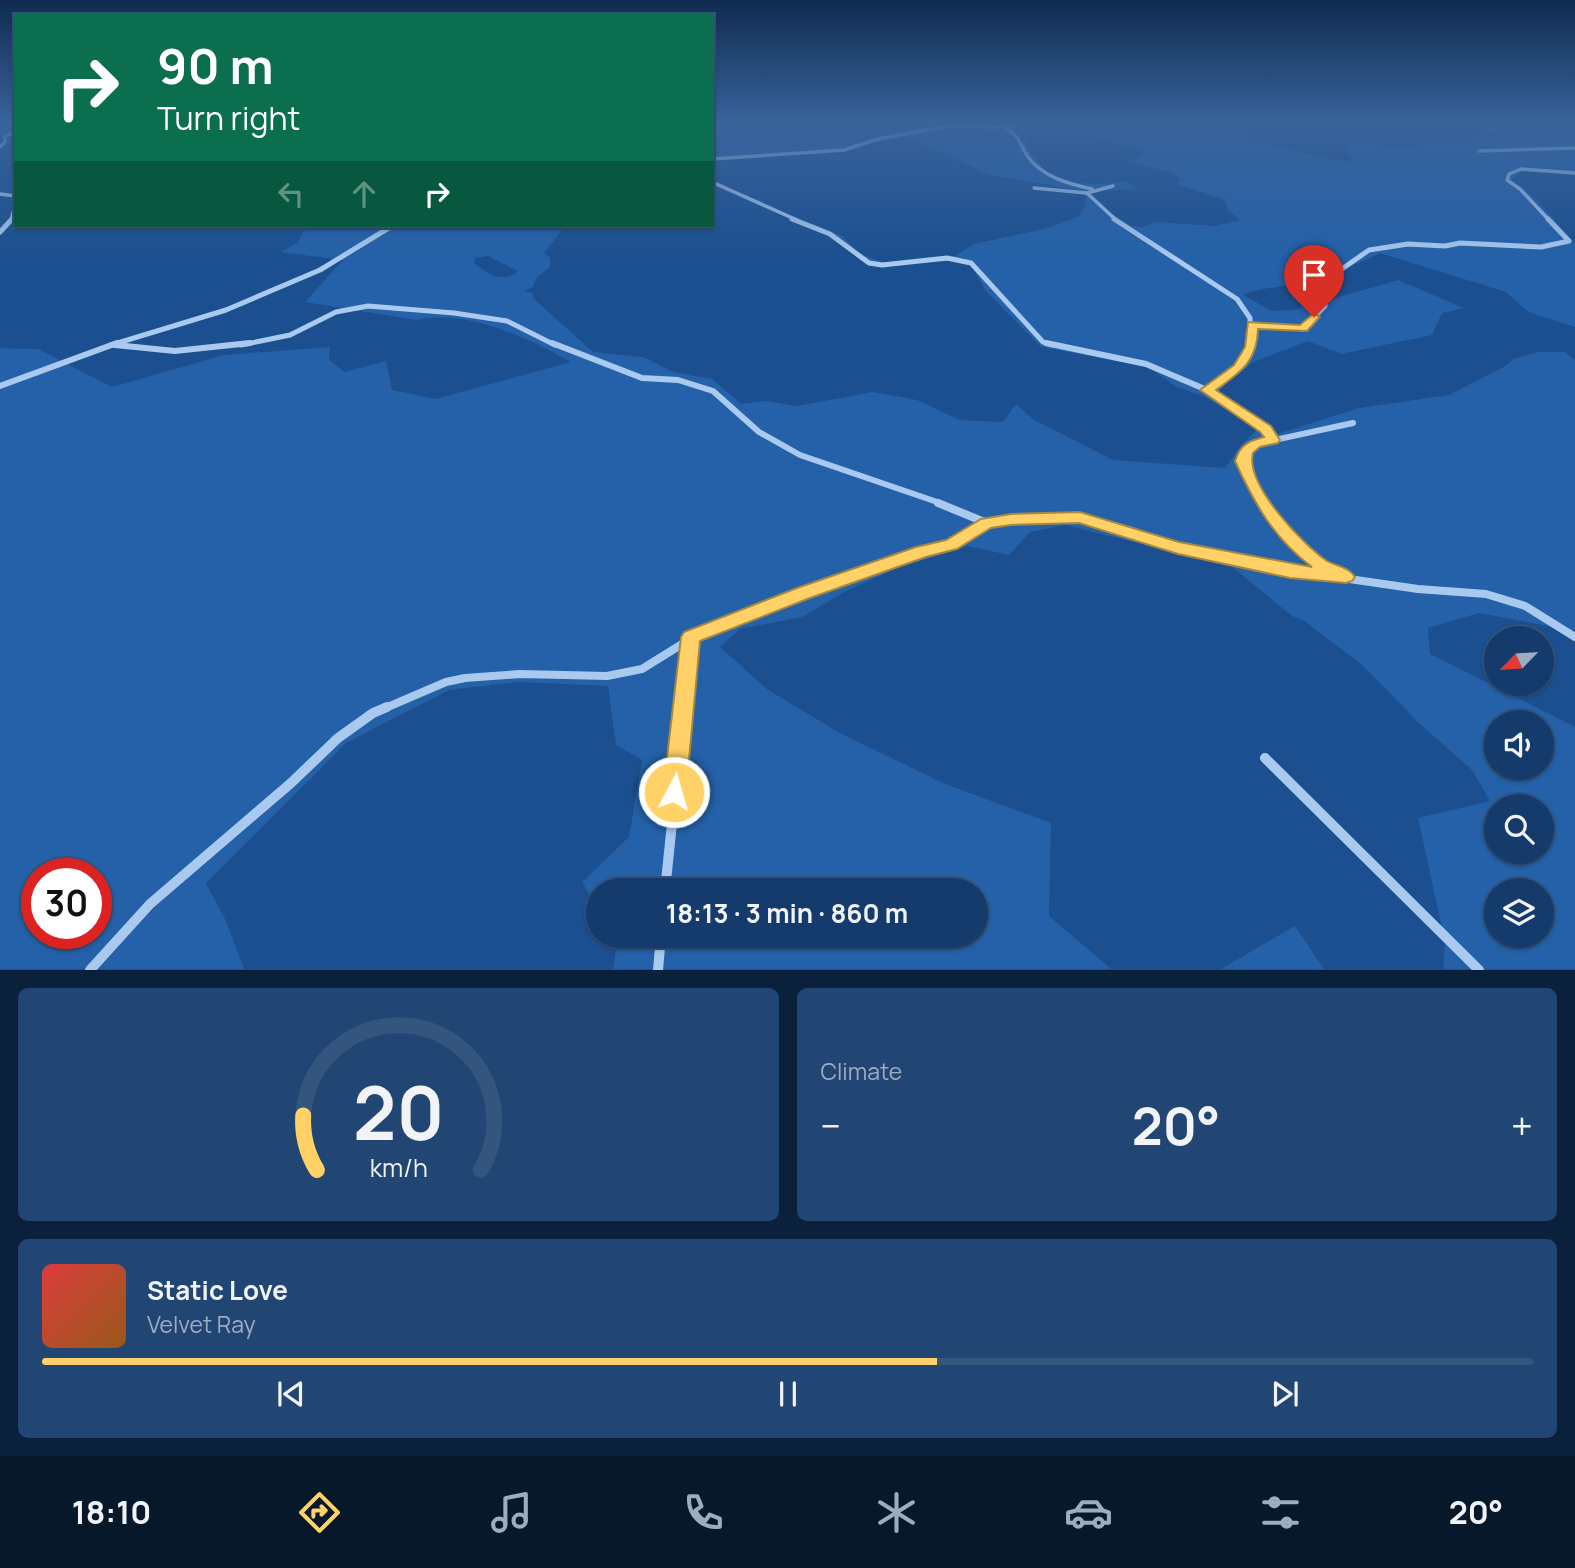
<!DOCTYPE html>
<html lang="en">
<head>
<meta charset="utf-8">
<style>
	:root { --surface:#143b6b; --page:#214673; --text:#f1f3f6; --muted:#9dadc1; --line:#33557e; --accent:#ffd166 }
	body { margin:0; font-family:Manrope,sans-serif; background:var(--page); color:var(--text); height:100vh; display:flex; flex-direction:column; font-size:26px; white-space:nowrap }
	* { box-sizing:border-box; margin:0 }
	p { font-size:23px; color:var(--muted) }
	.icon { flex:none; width:38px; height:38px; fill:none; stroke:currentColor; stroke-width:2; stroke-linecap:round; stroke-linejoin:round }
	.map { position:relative; height:970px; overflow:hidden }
	.details { display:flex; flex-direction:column; gap:18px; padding:18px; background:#0b203b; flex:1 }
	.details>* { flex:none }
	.hud { position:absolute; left:14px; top:14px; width:700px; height:214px; border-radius:0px; box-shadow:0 2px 5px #0004,0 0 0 2px var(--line); background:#0b6e4f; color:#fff; overflow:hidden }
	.needle { width:46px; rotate:245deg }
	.tools { position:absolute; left:1484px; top:626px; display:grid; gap:14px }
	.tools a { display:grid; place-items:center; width:70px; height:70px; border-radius:50%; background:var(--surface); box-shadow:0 2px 5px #0004,0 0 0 2px var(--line); font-size:35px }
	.speed { position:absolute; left:21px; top:858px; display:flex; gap:14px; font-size:35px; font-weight:700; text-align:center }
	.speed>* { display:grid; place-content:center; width:91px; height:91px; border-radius:50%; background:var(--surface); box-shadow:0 2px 5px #0004,0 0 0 2px var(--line); line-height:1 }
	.speed .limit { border:10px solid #d22; background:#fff; color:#111 }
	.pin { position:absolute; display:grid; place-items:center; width:60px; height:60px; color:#fff; margin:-72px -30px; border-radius:50% 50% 50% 0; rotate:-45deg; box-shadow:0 0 7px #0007 }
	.pin .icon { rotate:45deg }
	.me { position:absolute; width:77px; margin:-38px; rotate:6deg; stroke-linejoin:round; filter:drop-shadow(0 0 5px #0008) }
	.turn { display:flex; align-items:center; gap:24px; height:147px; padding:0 28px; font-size:32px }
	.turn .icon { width:91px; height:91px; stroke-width:2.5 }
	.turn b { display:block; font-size:49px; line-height:60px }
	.lanes { display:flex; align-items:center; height:66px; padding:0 28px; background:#0003; justify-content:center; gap:35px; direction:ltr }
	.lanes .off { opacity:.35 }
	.big { font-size:52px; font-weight:700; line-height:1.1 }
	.details .card { flex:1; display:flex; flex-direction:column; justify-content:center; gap:10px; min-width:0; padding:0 24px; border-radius:10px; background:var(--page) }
	.details .dial { align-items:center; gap:0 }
	.dial svg { height:182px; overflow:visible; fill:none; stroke:var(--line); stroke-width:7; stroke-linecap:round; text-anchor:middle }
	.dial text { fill:var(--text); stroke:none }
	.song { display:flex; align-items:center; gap:21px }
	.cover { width:84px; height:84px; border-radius:10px; background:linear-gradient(135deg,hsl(0 70% 55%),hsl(30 70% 35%)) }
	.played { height:7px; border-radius:4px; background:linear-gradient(90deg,var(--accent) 60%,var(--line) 60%) }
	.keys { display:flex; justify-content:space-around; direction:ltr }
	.heat { display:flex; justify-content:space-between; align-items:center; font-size:38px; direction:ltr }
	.details .tiles { flex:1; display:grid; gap:18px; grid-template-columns:1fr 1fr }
	.card:last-child { grid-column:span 2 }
	.trip { position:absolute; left:586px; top:878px; width:402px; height:70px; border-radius:35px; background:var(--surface); box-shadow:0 2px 5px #0004,0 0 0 2px var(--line); font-weight:700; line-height:70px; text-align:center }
	.tabs { display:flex; height:112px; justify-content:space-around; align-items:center; background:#08182b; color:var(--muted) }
	.tabs .icon { width:49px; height:49px }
	.tabs .selected { color:var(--accent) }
	.tabs b { font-size:32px; color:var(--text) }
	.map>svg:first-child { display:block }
	.green { fill:#2461a8; fill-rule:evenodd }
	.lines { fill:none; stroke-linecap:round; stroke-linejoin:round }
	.street-far4 { stroke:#a9c9ee; stroke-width:3.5 }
	.street-far3 { stroke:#a9c9ee; stroke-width:5 }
	.street-far2 { stroke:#a9c9ee; stroke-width:6 }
	.street-far1 { stroke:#a9c9ee; stroke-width:8 }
	.street { stroke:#a9c9ee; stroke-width:10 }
	.route { fill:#ffd166; stroke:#a68842; stroke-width:2 }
</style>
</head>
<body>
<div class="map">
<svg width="1575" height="970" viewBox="0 0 1575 970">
	<rect width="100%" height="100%" fill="#1b4f8f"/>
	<g class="green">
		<path d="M712,122H1219C1257,145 1303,153 1347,162L1353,158L1347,150L1350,140L1396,148L1498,135L1461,122H1575V174L1524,171L1511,180L1533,196L1575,243V327L1528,312L1506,292L1380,253C1352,268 1317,278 1286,285C1271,289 1258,288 1243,295L1272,311L1294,310L1398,280L1464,308L1442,313L1432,335L1341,354L1308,341L1254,362L1227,382L1218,393L1277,434L1359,408L1449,395L1504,367L1513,359L1538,352H1565L1575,360V631L1479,613L1428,628L1430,654L1575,727V969H1443L1445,942L1418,818L1490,801L1472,770L1420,724L1361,664L1303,620L1292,616L1231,566L1065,525L1030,532L1009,555L967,546L898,568L848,590L802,617L740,629L720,647L768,690L840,733L945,784L1051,823L1049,916L1111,969H613L617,942L614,936H976V891H598V910L582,882L629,837L642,760L616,745L608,686L519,682L449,690L346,743L206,883L226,921L244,969H0V348L38,349L112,387L224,355L330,347L329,360L345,372L386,361L392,390L436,399L571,362C526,337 468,309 416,320L305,302L343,260L280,252L298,243L303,232L311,226H558L562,230L544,253L550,258V267L537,277L533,287L524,291L533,293V298L593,352L643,357L673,372L712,379L741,404L766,401L797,406L873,392L917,400L960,420L1003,422L1016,404L1034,420L1113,460L1225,468L1242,444L1258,429L1205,397L1175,386L1148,367L1041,347L985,290L971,265L957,261L874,266L826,235L712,185V179L741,195L842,236L859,253L885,263L955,256L974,244L1048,228L1080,216L1086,203V197L1078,190L990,175L907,137L875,141L847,150L712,160V155L719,153L712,149ZM1092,135L1123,146L1144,149L1145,154L1133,162L1173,173L1181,179L1177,184L1225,200L1228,210L1240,220L1215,226L1156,222L1143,227L1131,226L1104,208L1091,194L1093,191L1138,189L1126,181C1107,185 1061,186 1046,172C1040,166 1040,160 1032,156L1026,137ZM488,256L518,271C504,285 486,273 474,263L475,258ZM1496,723H1542V768H1496ZM1496,807H1542V852H1496ZM37,873H96V933H37ZM1496,891H1542V936H1496Z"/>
		<polygon points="1295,926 1324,969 1221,969"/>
	</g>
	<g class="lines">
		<g class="street-far4">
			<path d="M1015,122L1016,124L1005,127C1022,139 1018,142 1028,157C1043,177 1069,184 1092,189"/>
			<polyline points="0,147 5,142 5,136 16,132"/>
			<polyline points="1479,151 1575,148"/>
			<polyline points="712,159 844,150 878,139 949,126 1005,127"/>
			<polyline points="712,182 797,220"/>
			<polyline points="1113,186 1087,193 1116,220"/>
			<polyline points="1034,188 1087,193"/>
			<polyline points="0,194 16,196"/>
			<polyline points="11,220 16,202"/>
			<polyline points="1549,220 1520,189 1507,180 1509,174 1521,169 1575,173"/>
		</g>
		<g class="street-far3">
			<polyline points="792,219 830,234 869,263 882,265 947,258 971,263 1043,342 1052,345"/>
			<polyline points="1114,219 1237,299 1250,318 1251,345"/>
			<polyline points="0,232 12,219"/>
			<polyline points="1252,324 1303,329 1325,306 1322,283 1369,250 1408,244 1445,246 1460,243 1541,247 1569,241 1548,219"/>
			<polyline points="111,345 226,310 320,270 392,226"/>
			<polyline points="241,345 290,335 336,312 368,306 454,313 507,321 555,345"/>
		</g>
		<g class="street-far2">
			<polyline points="552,343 642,378 678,380 713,391 759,432 800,455 943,504"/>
			<polyline points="1046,343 1146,364 1207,390"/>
			<path d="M1252,343C1245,366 1225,376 1207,390L1266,429L1273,440"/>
			<polyline points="115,345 175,351 250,343"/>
			<polyline points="0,386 117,343"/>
			<polyline points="1264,504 1247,470 1246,451 1256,444 1353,423"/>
		</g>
		<g class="street-far1">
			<polyline points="938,503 987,523"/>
			<path d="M1263,503C1282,535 1308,558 1342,575"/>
			<polyline points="383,709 446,682 465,678 520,674 607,676 642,669 703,631 922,551 951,545 987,523 1011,519 1080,517 1178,548 1267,567 1418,589 1486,594 1525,606 1575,637"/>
			<polyline points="684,709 691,637"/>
		</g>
		<g class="street">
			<polyline points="1265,758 1479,970"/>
			<polyline points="665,891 684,707"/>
			<polyline points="90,970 150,904 291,783 338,738 373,713 387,707"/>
			<polyline points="658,970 661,936"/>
		</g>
	</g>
	<linearGradient id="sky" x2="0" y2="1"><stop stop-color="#0f2b4f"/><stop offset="0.47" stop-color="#39639b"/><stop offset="1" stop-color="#39639b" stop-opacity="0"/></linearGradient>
	<rect width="1575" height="258" fill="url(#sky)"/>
	<path class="route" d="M1314,313L1320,317L1307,331L1258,329C1257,362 1241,372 1216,390L1271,426L1280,440L1278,443L1260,447L1253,453C1245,484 1302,544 1327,561C1336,566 1349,567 1355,577L1352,581L1346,583L1290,578L1178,554L1079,523L1011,525L991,528L957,549L926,557L810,598L700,641L686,792L683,800L674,803L666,800L663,792L681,637L684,632L797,588L916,547L946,540L981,519L1011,514L1080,512L1179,542L1312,567C1274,539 1254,503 1235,461C1240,445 1248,441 1264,437L1260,432L1200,390L1234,365L1245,347L1248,322L1300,325Z"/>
</svg>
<div class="tools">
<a><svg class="needle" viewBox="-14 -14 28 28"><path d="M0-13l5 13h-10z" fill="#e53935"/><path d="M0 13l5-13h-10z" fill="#9dadc1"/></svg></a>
<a><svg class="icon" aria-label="sound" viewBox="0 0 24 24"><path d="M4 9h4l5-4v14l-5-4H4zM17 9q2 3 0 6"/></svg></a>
<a><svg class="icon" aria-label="search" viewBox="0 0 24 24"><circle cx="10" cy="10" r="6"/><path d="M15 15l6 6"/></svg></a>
<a><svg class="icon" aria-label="layers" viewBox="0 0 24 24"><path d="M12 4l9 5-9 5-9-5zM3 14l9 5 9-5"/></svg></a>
</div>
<div class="speed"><div class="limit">30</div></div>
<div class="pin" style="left:1314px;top:317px;background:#d93025"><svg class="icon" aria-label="arrive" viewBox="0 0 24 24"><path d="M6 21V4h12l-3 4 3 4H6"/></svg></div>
<svg class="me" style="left:674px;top:792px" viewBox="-20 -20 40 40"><circle r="17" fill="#ffd166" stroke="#fff" stroke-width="3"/><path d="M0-11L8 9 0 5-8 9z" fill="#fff"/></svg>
<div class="trip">18:13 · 3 min · 860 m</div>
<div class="hud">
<div class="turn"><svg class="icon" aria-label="right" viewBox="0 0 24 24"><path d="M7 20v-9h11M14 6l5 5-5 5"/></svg><div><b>90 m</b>Turn right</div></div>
<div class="lanes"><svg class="icon off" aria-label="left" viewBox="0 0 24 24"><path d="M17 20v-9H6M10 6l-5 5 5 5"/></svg><svg class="icon off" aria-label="ahead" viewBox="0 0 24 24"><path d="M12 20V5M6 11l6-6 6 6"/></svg><svg class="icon" aria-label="right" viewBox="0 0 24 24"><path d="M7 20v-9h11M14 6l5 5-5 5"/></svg></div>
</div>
</div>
<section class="details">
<div class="tiles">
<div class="card dial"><svg viewBox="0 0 100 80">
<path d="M14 69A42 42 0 1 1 86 69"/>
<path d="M14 69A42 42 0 0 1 8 45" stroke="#ffd166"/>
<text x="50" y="56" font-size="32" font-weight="700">20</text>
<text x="50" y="72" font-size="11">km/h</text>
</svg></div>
<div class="card"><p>Climate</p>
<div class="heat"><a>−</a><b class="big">20°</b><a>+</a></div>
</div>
<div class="card">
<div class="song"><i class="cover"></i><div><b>Static Love</b><p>Velvet Ray</p></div></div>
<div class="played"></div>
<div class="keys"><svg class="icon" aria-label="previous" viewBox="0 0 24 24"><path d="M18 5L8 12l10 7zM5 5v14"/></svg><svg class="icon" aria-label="pause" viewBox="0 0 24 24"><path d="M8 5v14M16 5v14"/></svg><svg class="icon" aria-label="next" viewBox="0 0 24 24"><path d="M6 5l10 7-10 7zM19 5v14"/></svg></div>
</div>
</div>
</section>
<nav class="tabs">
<b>18:10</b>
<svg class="icon selected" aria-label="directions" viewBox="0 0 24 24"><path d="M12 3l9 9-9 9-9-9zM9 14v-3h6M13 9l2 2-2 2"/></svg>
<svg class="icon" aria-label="music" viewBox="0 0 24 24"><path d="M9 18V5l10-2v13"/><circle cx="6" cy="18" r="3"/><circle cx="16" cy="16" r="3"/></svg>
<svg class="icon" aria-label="phone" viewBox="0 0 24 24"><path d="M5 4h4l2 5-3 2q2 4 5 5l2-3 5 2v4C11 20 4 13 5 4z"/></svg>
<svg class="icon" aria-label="climate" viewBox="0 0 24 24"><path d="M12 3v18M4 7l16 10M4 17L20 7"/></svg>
<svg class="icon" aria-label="car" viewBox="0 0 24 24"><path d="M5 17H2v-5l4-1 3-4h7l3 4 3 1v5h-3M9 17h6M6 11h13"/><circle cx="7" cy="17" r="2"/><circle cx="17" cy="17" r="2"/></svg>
<svg class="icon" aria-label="filters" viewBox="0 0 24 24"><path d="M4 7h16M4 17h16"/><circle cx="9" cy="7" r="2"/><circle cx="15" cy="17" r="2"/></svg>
<b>20°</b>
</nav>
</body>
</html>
